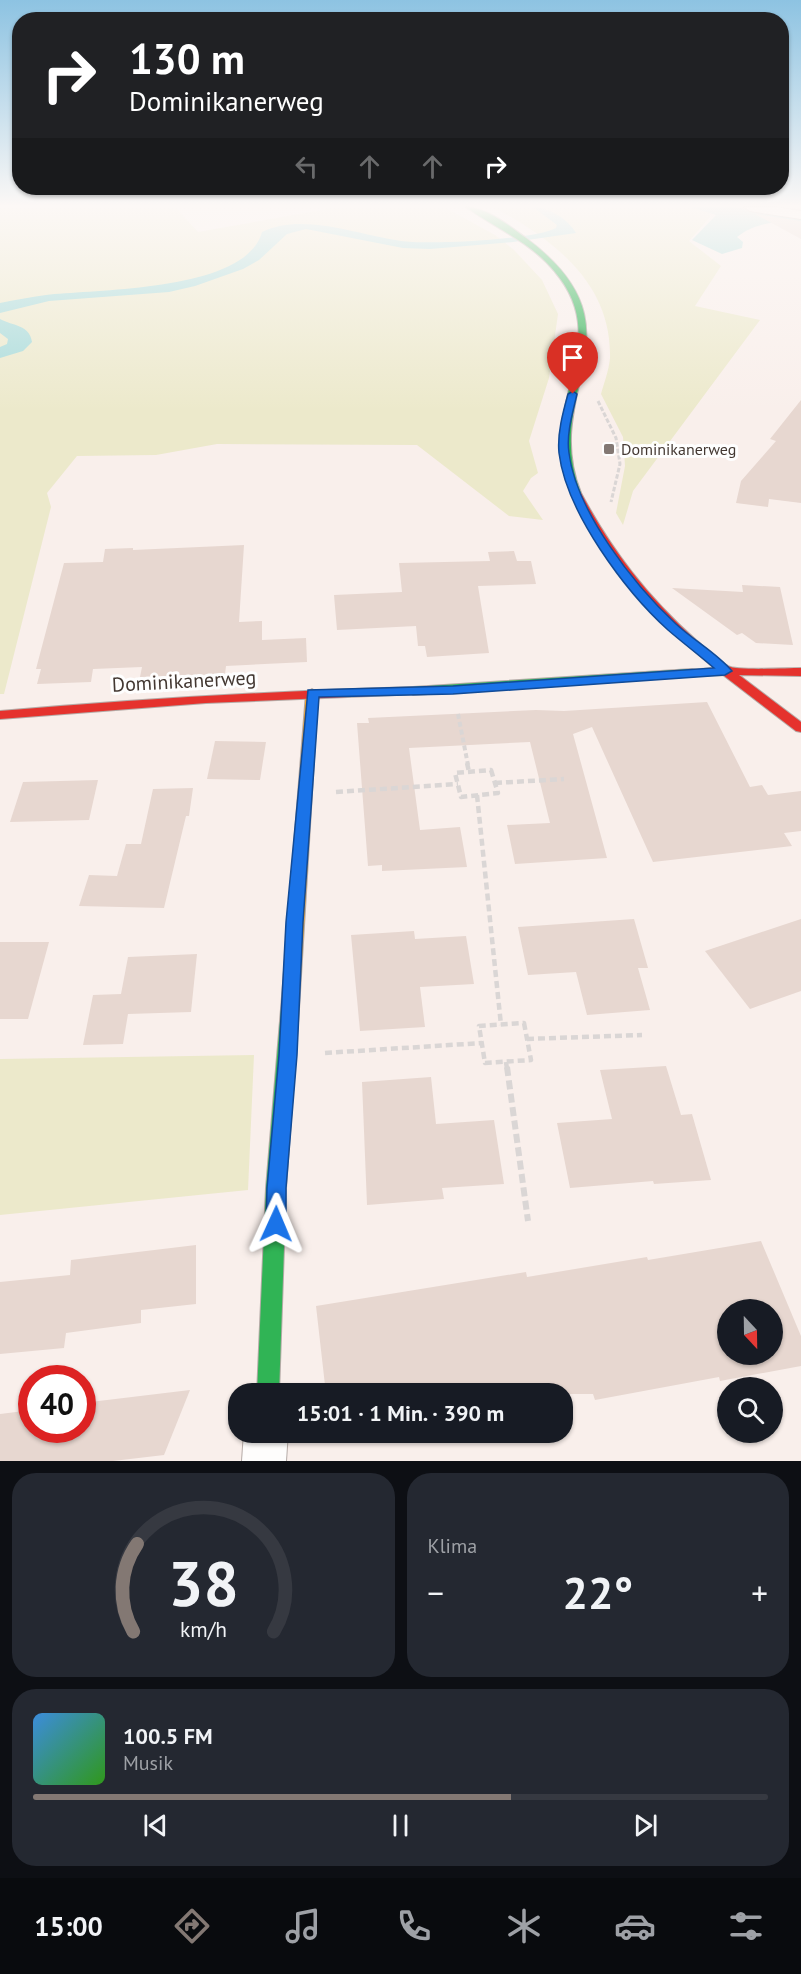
<!DOCTYPE html>
<html lang="de">
<head>
<meta charset="utf-8">
<style>
	:root { --surface:#171b24; --page:#242831; --text:#f1f3f6; --muted:#9ea1a6; --line:#363941; --accent:#837873 }
	body { margin:0; font-family:"PT Sans",sans-serif; background:var(--page); color:var(--text); height:100vh; display:flex; flex-direction:column; font-size:22px; white-space:nowrap }
	* { box-sizing:border-box; margin:0 }
	p { font-size:20px; color:var(--muted) }
	.icon { flex:none; width:33px; height:33px; fill:none; stroke:currentColor; stroke-width:2; stroke-linecap:round; stroke-linejoin:round }
	.map { position:relative; height:1461px; overflow:hidden }
	.side { display:flex; flex-direction:column; gap:12px; padding:12px; background:#0d0f14; flex:1 }
	.side>* { flex:none }
	.top-card { position:absolute; left:12px; top:12px; width:777px; height:183px; border-radius:24px; box-shadow:0 2px 4px #0004; background:#202124; color:#fff; overflow:hidden }
	.needle { width:39px; rotate:158deg }
	.fabs { position:absolute; left:717px; top:1299px; display:grid; gap:12px }
	.fabs a { display:grid; place-items:center; width:66px; height:66px; border-radius:50%; background:var(--surface); box-shadow:0 2px 4px #0004; font-size:30px }
	.speed { position:absolute; left:18px; top:1365px; display:flex; gap:12px; font-size:30px; font-weight:700; text-align:center }
	.speed>* { display:grid; place-content:center; width:78px; height:78px; border-radius:50%; background:var(--surface); box-shadow:0 2px 4px #0004; line-height:1 }
	.speed .limit { border:9px solid #d22; background:#fff; color:#111 }
	.pin { position:absolute; display:grid; place-items:center; width:51px; height:51px; color:#fff; margin:-62px -26px; border-radius:50% 50% 50% 0; rotate:-45deg; box-shadow:0 0 6px #0007 }
	.pin .icon { rotate:45deg }
	.me { position:absolute; width:66px; margin:-33px; rotate:1deg; stroke-linejoin:round; filter:drop-shadow(0 0 4px #0008) }
	.turn { display:flex; align-items:center; gap:21px; height:126px; padding:0 18px; font-size:27px }
	.turn .icon { width:78px; height:78px; stroke-width:2.5 }
	.turn b { display:block; font-size:42px; line-height:51px }
	.lanes { display:flex; align-items:center; height:57px; padding:0 18px; background:#0003; justify-content:center; gap:30px; direction:ltr }
	.lanes .off { opacity:.35 }
	.big { font-size:45px; font-weight:700; line-height:1.1 }
	.side .tile { flex:1; display:flex; flex-direction:column; justify-content:center; gap:9px; min-width:0; padding:0 21px; border-radius:24px; background:var(--page) }
	.side .dial { align-items:center; gap:0 }
	.dial svg { height:156px; overflow:visible; fill:none; stroke:var(--line); stroke-width:7; stroke-linecap:round; text-anchor:middle }
	.dial text { fill:var(--text); stroke:none }
	.song { display:flex; align-items:center; gap:18px }
	.cover { width:72px; height:72px; border-radius:9px; background:linear-gradient(135deg,hsl(210 70% 55%),hsl(110 70% 35%)) }
	.played { height:6px; border-radius:3px; background:linear-gradient(90deg,var(--accent) 65%,var(--line) 65%) }
	.keys { display:flex; justify-content:space-around; direction:ltr }
	.heat { display:flex; justify-content:space-between; align-items:center; font-size:33px; direction:ltr }
	.side .tiles { flex:1; display:grid; gap:12px; grid-template-columns:1fr 1fr }
	.tile:last-child { grid-column:span 2 }
	.trip { position:absolute; left:228px; top:1383px; width:345px; height:60px; border-radius:24px; background:var(--surface); box-shadow:0 2px 4px #0004; font-weight:700; line-height:60px; text-align:center }
	.dock { display:flex; height:96px; justify-content:space-around; align-items:center; background:#090b0e; color:var(--muted) }
	.dock .icon { width:42px; height:42px }
	.dock .on { color:var(--accent) }
	.dock b { font-size:27px; color:var(--text) }
	.map>svg:first-child { display:block }
	.green { fill:#ece9cb }
	.water { fill:#a4dad9 }
	.building { fill:#e7d7d0; fill-rule:evenodd }
	.lines { fill:none; stroke-linecap:round; stroke-linejoin:round }
	.street-casing { stroke:#b5aba7; stroke-width:2 }
	.fast-casing { stroke:#b5aba7; stroke-width:2 }
	.slow-casing { stroke:#b5aba7; stroke-width:2 }
	.jam-casing { stroke:#b5aba7; stroke-width:2 }
	.path-far3 { stroke:#dad6d5; stroke-width:3; stroke-dasharray:4.5 2; stroke-linecap:butt }
	.path-far2 { stroke:#dad6d5; stroke-width:4; stroke-dasharray:5 3; stroke-linecap:butt }
	.path-far1 { stroke:#dad6d5; stroke-width:4.5; stroke-dasharray:7 4; stroke-linecap:butt }
	.path { stroke:#dad6d5; stroke-width:6; stroke-dasharray:9 4.5; stroke-linecap:butt }
	.street { fill:#fefdfc; fill-rule:evenodd }
	.fast { fill:#30b455; fill-rule:evenodd }
	.slow { fill:#ff9f0a; fill-rule:evenodd }
	.jam { fill:#e5322d; fill-rule:evenodd }
	.route { fill:#1a73e8; stroke:#114b97; stroke-width:1.5 }
	.poi-dot { fill:#837873; stroke:#fefefe; stroke-width:2 }
	.labels { text-anchor:middle; dominant-baseline:central; stroke-width:6; stroke-linejoin:round; paint-order:stroke }
	.far-poi-label { font-size:16px; fill:#433832; stroke:#fefefe; text-anchor:start }
	.street-label { font-size:20px; fill:#433832; stroke:#fefefe }
</style>
</head>
<body>
<div class="map">
<svg width="801" height="1461" viewBox="0 0 801 1461">
	<rect width="100%" height="100%" fill="#f9efeb"/>
	<g class="green">
		<polygon points="0,207 175,207 198,232 338,207 444,207 495,235 514,250 542,280 558,314 549,378 529,441 538,473 531,478 523,491 543,520 509,516 417,445 217,444 156,455 77,456 47,493 51,507 4,694 0,694"/>
		<path d="M493,207H708L710,217L689,241L721,266L695,306L760,320L633,491L623,525L616,513L625,466L623,437L601,394C604,383 609,370 610,358C612,283 553,239 493,207Z"/>
		<polygon points="254,1055 248,1190 0,1215 0,1059"/>
	</g>
	<g class="water">
		<path d="M533,207C548,207 568,219 576,233L513,242L430,249L403,248L306,229L287,234L259,260L243,269L195,286L169,292L49,301L0,313V303C15,300 30,297 46,295C96,289 246,292 262,232C303,212 358,235 401,241C427,245 534,240 556,228L557,225Z"/>
		<path d="M691,207H734L801,217V222C778,221 756,222 737,237L743,242L742,248L722,254L692,240L716,215Z"/>
		<path d="M0,319C13,326 30,325 32,342L23,351L0,358V347L7,344L8,339L0,333Z"/>
	</g>
	<g class="building">
		<polygon points="755,214 801,221 801,239"/>
		<polygon points="801,400 801,503 769,499 768,507 736,503 741,481 776,441 770,439"/>
		<polygon points="244,545 239,622 262,621 262,640 306,638 307,662 226,666 225,674 140,677 142,667 93,669 91,682 37,684 41,669 36,669 64,563 103,562 105,549 133,548 133,550"/>
		<polygon points="514,551 517,561 531,561 536,584 478,586 489,653 427,657 425,646 418,646 416,626 337,630 334,595 402,592 399,563 490,561 488,552"/>
		<polygon points="742,585 780,587 793,645 756,643 742,633 737,635 672,588 743,592"/>
		<polygon points="707,702 750,787 762,785 768,795 801,791 801,831 784,833 792,846 653,862 592,727 573,734 607,858 515,864 507,825 550,823 530,742 409,748 420,830 460,827 467,867 382,871 382,865 368,866 357,723 369,723 368,718 536,710 564,711"/>
		<polygon points="215,741 266,742 260,780 207,779"/>
		<polygon points="98,780 89,820 10,822 23,782"/>
		<polygon points="193,788 189,816 186,816 164,908 79,906 89,875 117,876 126,844 141,844 153,789"/>
		<polygon points="634,919 648,968 638,968 650,1010 587,1015 576,972 528,975 518,927"/>
		<polygon points="801,919 801,991 750,1009 705,951"/>
		<polygon points="414,931 415,939 466,936 474,984 420,987 425,1027 360,1031 351,935"/>
		<polygon points="0,942 49,942 28,1019 0,1019"/>
		<polygon points="197,954 191,1012 128,1014 123,1044 83,1045 93,995 121,994 128,957"/>
		<polygon points="666,1066 681,1115 692,1114 711,1180 654,1184 653,1181 570,1188 557,1123 612,1119 600,1070"/>
		<polygon points="431,1077 436,1124 494,1120 504,1184 442,1188 444,1199 367,1205 362,1082"/>
		<path d="M761,1241L801,1336V1366L720,1381L719,1377L595,1400L593,1394H326L316,1306L526,1272L527,1277L647,1257L648,1260ZM728,1310H772V1354H728Z"/>
		<polygon points="196,1245 196,1304 141,1310 141,1323 66,1333 64,1348 0,1354 0,1282 70,1275 71,1260"/>
		<polygon points="190,1390 164,1455 113,1461 0,1461 0,1414 32,1410 32,1430 82,1430 82,1403"/>
		<polygon points="331,1432 376,1432 332,1441"/>
	</g>
	<g class="lines">
		<g class="street-casing">
			<g id="street">
				<polygon points="744,207 776,207 801,211 801,219 750,211"/>
				<polygon points="244,1432 288,1432 286,1461 242,1461"/>
			</g>
		</g>
		<g class="fast-casing">
			<g id="fast">
				<path d="M466,207C486,207 511,227 526,238C649,330 539,390 581,493L580,495H572L571,493C563,474 559,455 561,435C565,375 602,328 555,272C531,242 496,229 466,207Z"/>
				<polygon points="692,669 696,670 698,673 696,676 413,695 407,691 413,687"/>
				<polygon points="290,1002 296,1004 299,1009 286,1188 279,1394 257,1394 266,1188 281,1009 284,1004"/>
			</g>
		</g>
		<g class="slow-casing">
			<polygon id="slow" points="312,689 318,693 299,1009 296,1014 290,1016 284,1014 281,1009 306,693"/>
		</g>
		<g class="jam-casing">
			<g id="jam">
				<path d="M576,490L581,493C612,551 647,596 696,640C706,648 717,661 728,666C737,671 787,668 801,668V676L739,675L801,722V732L796,731L723,675L688,676L686,673L688,670L714,668C652,617 608,564 571,493Z"/>
				<path d="M413,687L419,691L418,694L206,703L0,719V711C137,699 275,691 413,687Z"/>
			</g>
		</g>
		<polyline class="path-far3" points="598,401 616,438 620,464 611,502"/>
		<polyline class="path-far2" points="458,714 468,765"/>
		<g class="path-far1">
			<polyline points="467,763 469,772"/>
			<polygon points="491,770 498,793 461,797 455,773"/>
			<polyline points="495,783 564,779"/>
			<polyline points="336,792 458,784"/>
			<polyline points="477,795 501,1025"/>
			<polygon points="524,1023 531,1060 485,1063 479,1026"/>
			<polyline points="527,1039 642,1035"/>
			<polyline points="325,1053 482,1043"/>
			<polyline points="506,1062 507,1069"/>
		</g>
		<polyline class="path" points="507,1067 528,1221"/>
		<use href="#street" class="street"/>
		<use href="#fast" class="fast"/>
		<use href="#slow" class="slow"/>
		<use href="#jam" class="jam"/>
	</g>
	<linearGradient id="sky" x2="0" y2="1"><stop stop-color="#8dc3e2"/><stop offset="0.5" stop-color="#fcf8f6"/><stop offset="1" stop-color="#fcf8f6" stop-opacity="0"/></linearGradient>
	<rect width="801" height="412" fill="url(#sky)"/>
	<path class="route" d="M573,391L577,394C573,412 566,434 569,453C576,511 634,585 676,624C693,640 717,653 732,671L725,675L453,694L319,697L303,922L297,1055L286,1188V1224L283,1230L276,1233L268,1230L266,1224L267,1188L279,1055L286,922L308,690L453,686L714,668C699,655 683,643 668,630C625,591 566,512 559,453C557,434 563,412 568,394Z"/>
	<rect class="poi-dot" x="603" y="443" width="12" height="12" rx="3"/>
	<g class="labels">
		<g class="far-poi-label">
			<text x="621" y="449">Dominikanerweg</text>
		</g>
		<g class="street-label">
			<text transform="translate(184 681) rotate(-3)">Dominikanerweg</text>
		</g>
	</g>
</svg>
<div class="fabs">
<a><svg class="needle" viewBox="-14 -14 28 28"><path d="M0-13l5 13h-10z" fill="#e53935"/><path d="M0 13l5-13h-10z" fill="#9ea1a6"/></svg></a>
<a><svg class="icon" aria-label="search" viewBox="0 0 24 24"><circle cx="10" cy="10" r="6"/><path d="M15 15l6 6"/></svg></a>
</div>
<div class="speed"><div class="limit">40</div></div>
<div class="pin" style="left:573px;top:394px;background:#d93025"><svg class="icon" aria-label="arrive" viewBox="0 0 24 24"><path d="M6 21V4h12l-3 4 3 4H6"/></svg></div>
<svg class="me" style="left:276px;top:1224px" viewBox="-20 -20 40 40"><path d="M0-17L14 15 0 8-14 15z" fill="#1a73e8" stroke="#fff" stroke-width="4"/></svg>
<div class="trip">15:01 · 1 Min. · 390 m</div>
<div class="top-card">
<div class="turn"><svg class="icon" aria-label="right" viewBox="0 0 24 24"><path d="M7 20v-9h11M14 6l5 5-5 5"/></svg><div><b>130 m</b>Dominikanerweg</div></div>
<div class="lanes"><svg class="icon off" aria-label="left" viewBox="0 0 24 24"><path d="M17 20v-9H6M10 6l-5 5 5 5"/></svg><svg class="icon off" aria-label="ahead" viewBox="0 0 24 24"><path d="M12 20V5M6 11l6-6 6 6"/></svg><svg class="icon off" aria-label="ahead" viewBox="0 0 24 24"><path d="M12 20V5M6 11l6-6 6 6"/></svg><svg class="icon" aria-label="right" viewBox="0 0 24 24"><path d="M7 20v-9h11M14 6l5 5-5 5"/></svg></div>
</div>
</div>
<section class="side">
<div class="tiles">
<div class="tile dial"><svg viewBox="0 0 100 80">
<path d="M14 69A42 42 0 1 1 86 69"/>
<path d="M14 69A42 42 0 0 1 16 24" stroke="#837873"/>
<text x="50" y="56" font-size="32" font-weight="700">38</text>
<text x="50" y="72" font-size="11">km/h</text>
</svg></div>
<div class="tile"><p>Klima</p>
<div class="heat"><a>−</a><b class="big">22°</b><a>+</a></div>
</div>
<div class="tile">
<div class="song"><i class="cover"></i><div><b>100.5 FM</b><p>Musik</p></div></div>
<div class="played"></div>
<div class="keys"><svg class="icon" aria-label="previous" viewBox="0 0 24 24"><path d="M18 5L8 12l10 7zM5 5v14"/></svg><svg class="icon" aria-label="pause" viewBox="0 0 24 24"><path d="M8 5v14M16 5v14"/></svg><svg class="icon" aria-label="next" viewBox="0 0 24 24"><path d="M6 5l10 7-10 7zM19 5v14"/></svg></div>
</div>
</div>
</section>
<nav class="dock">
<b>15:00</b>
<svg class="icon on" aria-label="directions" viewBox="0 0 24 24"><path d="M12 3l9 9-9 9-9-9zM9 14v-3h6M13 9l2 2-2 2"/></svg>
<svg class="icon" aria-label="music" viewBox="0 0 24 24"><path d="M9 18V5l10-2v13"/><circle cx="6" cy="18" r="3"/><circle cx="16" cy="16" r="3"/></svg>
<svg class="icon" aria-label="phone" viewBox="0 0 24 24"><path d="M5 4h4l2 5-3 2q2 4 5 5l2-3 5 2v4C11 20 4 13 5 4z"/></svg>
<svg class="icon" aria-label="climate" viewBox="0 0 24 24"><path d="M12 3v18M4 7l16 10M4 17L20 7"/></svg>
<svg class="icon" aria-label="car" viewBox="0 0 24 24"><path d="M5 17H2v-5l4-1 3-4h7l3 4 3 1v5h-3M9 17h6M6 11h13"/><circle cx="7" cy="17" r="2"/><circle cx="17" cy="17" r="2"/></svg>
<svg class="icon" aria-label="filters" viewBox="0 0 24 24"><path d="M4 7h16M4 17h16"/><circle cx="9" cy="7" r="2"/><circle cx="15" cy="17" r="2"/></svg>
</nav>
</body>
</html>
